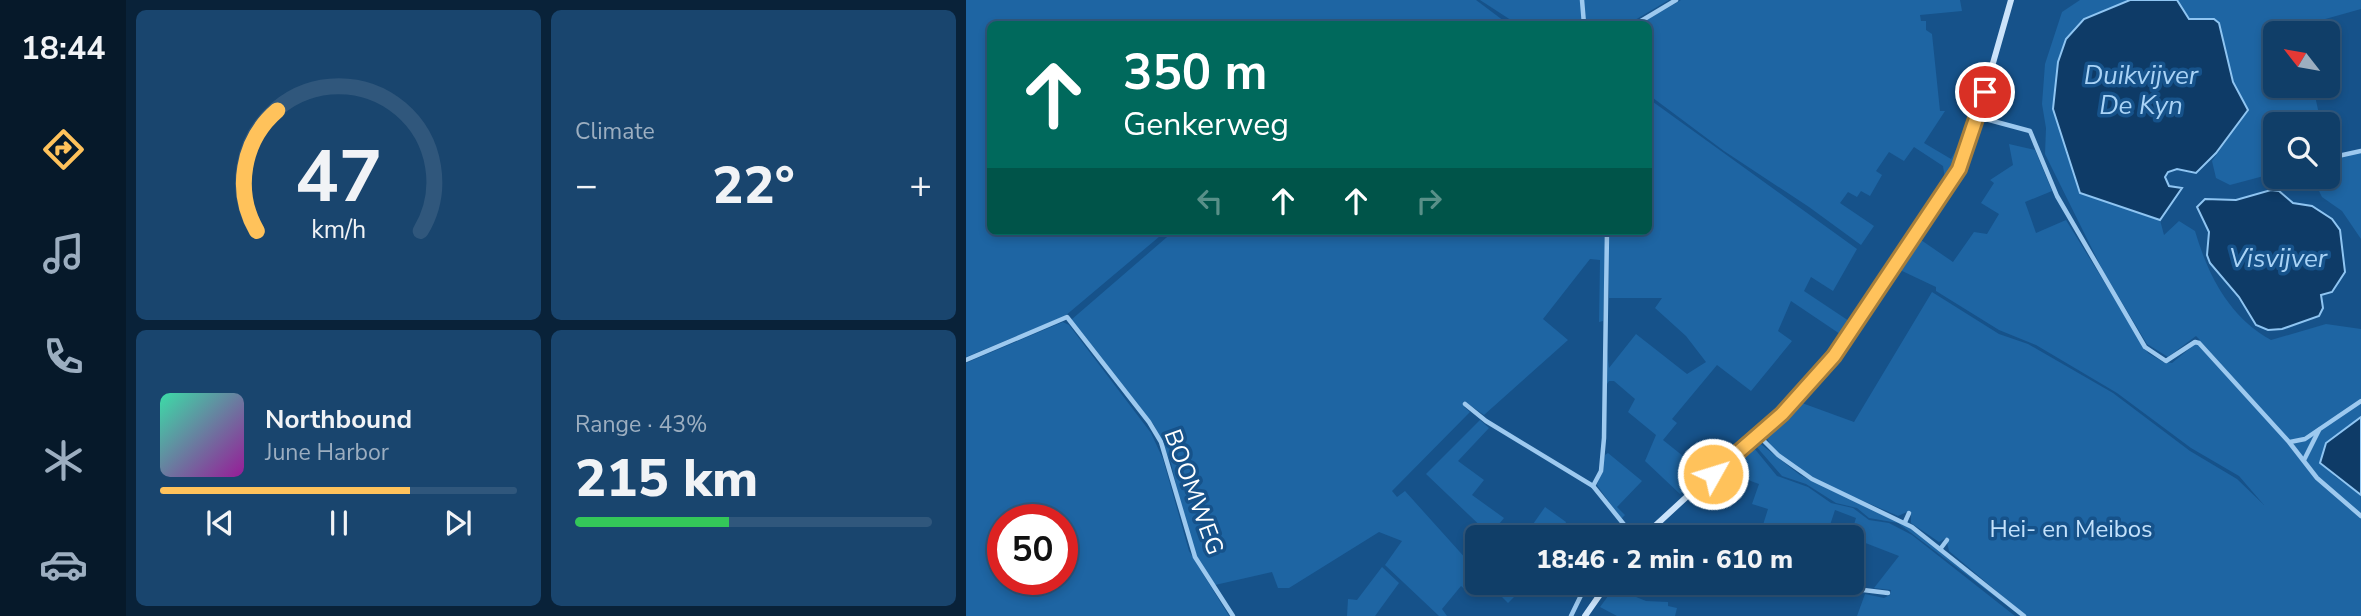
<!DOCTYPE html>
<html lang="en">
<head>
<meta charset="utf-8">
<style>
	:root { --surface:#103e68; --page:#19456e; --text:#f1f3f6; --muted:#9caec0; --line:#30577c; --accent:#ffc25b }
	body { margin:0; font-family:"Nunito Sans",sans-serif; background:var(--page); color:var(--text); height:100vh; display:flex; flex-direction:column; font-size:26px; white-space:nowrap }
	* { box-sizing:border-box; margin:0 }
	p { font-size:23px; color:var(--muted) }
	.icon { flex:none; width:38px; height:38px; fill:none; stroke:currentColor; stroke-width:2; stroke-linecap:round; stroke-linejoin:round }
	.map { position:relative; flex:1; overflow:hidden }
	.panel { display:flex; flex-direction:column; gap:10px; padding:10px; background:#092239; width:840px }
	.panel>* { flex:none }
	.top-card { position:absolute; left:21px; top:21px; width:665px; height:214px; border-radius:10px; box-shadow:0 4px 10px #0003,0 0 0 2px var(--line); background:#00695c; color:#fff; overflow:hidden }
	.needle { width:46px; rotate:301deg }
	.buttons { position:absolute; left:1297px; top:21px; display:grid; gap:14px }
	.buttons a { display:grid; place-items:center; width:77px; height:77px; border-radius:10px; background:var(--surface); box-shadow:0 4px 10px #0003,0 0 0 2px var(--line); font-size:35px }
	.speed { position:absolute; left:21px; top:504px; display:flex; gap:14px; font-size:35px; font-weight:700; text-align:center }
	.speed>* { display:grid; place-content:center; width:91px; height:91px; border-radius:50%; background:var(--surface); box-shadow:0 4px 10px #0003,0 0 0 2px var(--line); line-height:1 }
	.speed .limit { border:10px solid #d22; background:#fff; color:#111 }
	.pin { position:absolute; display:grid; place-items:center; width:60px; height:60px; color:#fff; margin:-30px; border:4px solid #fff; border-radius:50%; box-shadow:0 2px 7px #0007 }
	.me { position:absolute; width:77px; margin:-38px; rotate:51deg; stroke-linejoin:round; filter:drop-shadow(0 0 5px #0008) }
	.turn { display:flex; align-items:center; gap:24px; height:147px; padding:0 21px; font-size:32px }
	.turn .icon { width:91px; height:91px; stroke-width:2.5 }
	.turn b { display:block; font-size:49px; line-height:60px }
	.lanes { display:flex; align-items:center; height:66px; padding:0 21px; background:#0003; justify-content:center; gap:35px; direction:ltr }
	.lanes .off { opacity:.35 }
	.big { font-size:52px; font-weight:800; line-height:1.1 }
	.panel .widget { flex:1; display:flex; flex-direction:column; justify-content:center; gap:10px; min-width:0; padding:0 24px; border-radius:10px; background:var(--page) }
	.panel .dial { align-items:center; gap:0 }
	.dial svg { height:182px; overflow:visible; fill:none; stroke:var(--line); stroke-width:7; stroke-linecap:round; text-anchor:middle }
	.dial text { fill:var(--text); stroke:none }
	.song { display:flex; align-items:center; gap:21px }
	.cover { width:84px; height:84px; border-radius:10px; background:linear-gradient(135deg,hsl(160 70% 55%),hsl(300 70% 35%)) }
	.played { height:7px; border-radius:4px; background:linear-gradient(90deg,var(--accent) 70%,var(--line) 70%) }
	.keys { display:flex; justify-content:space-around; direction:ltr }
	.heat { display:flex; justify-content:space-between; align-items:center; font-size:38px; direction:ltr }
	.charge { height:10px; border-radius:5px; background:linear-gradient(90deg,#34c759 43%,var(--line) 0) }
	.panel .tiles { flex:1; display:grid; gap:10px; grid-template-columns:repeat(2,1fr) }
	.trip { position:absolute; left:499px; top:525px; width:399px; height:70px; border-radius:10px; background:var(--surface); box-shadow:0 4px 10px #0003,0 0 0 2px var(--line); font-weight:800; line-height:70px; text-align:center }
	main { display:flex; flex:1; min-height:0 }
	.menu { display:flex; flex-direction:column; width:126px; justify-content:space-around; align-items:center; background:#06192a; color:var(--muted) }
	.menu .icon { width:49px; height:49px }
	.menu .active { color:var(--accent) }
	.menu b { font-size:32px; color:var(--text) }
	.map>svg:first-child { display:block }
	.green { fill:#1e65a3; fill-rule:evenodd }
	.water { fill:#0e3b67; stroke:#8fc5f2; stroke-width:2 }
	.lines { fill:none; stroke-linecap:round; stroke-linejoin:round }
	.minor { stroke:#9dc9ef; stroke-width:4.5 }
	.secondary { stroke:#cbe3fa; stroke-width:6 }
	.route-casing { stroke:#a67e3b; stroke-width:18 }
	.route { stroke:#ffc25b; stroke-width:12 }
	.labels { text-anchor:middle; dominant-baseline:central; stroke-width:7; stroke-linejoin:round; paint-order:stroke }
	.street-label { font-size:24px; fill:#fff; stroke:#16528a }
	.park-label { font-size:24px; fill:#c3e1fb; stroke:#16528a }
	.water-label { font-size:26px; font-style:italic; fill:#a9d3f6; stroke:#16528a }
</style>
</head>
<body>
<main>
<nav class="menu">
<b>18:44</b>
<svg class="icon active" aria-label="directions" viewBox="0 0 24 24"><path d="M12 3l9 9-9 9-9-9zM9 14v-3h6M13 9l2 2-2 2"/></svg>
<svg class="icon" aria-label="music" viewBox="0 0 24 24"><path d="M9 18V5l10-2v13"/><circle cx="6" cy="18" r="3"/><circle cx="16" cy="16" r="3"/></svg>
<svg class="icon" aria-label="phone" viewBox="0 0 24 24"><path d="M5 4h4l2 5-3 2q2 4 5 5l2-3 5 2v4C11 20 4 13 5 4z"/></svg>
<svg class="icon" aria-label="climate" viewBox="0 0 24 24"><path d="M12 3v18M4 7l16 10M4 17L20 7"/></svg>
<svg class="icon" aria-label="car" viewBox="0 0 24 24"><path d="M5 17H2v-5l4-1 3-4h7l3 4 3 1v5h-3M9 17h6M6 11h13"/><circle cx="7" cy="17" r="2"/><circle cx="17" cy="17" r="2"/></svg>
</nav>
<section class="panel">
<div class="tiles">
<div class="widget dial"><svg viewBox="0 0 100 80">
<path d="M14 69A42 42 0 1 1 86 69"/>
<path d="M14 69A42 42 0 0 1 23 16" stroke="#ffc25b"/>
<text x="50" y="56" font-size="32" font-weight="700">47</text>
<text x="50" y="72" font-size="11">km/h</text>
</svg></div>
<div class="widget"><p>Climate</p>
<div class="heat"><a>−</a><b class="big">22°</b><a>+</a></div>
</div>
<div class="widget">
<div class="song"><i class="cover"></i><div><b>Northbound</b><p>June Harbor</p></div></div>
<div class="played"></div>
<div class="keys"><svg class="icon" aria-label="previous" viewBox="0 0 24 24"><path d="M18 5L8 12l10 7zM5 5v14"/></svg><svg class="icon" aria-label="pause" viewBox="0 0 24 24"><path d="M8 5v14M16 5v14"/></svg><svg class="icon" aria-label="next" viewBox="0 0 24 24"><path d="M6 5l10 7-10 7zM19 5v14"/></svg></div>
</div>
<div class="widget"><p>Range · 43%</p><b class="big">215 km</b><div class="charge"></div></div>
</div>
</section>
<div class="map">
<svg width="1395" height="616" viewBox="0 0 1395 616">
	<rect width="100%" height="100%" fill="#16528a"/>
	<g class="green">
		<polygon points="0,0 510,0 542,24 24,24 24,231 200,231 99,316 0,357"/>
		<polygon points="514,0 703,0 662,24 551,24"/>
		<polygon points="715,0 994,0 996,11 954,15 955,21 960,21 960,30 966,34 974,111 979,111 958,143 985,159 991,148 994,150 979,179 977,166 948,147 938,161 923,152 910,171 916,175 904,196 895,191 891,197 882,192 874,203 908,226 895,245 843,207 758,151 683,95 682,24 674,24"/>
		<path d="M1114,0H1164L1118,19L1092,62L1087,109L1114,193L1194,220L1198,235L1213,221L1229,231C1242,275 1263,317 1305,340L1360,324L1395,329V417L1360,443L1368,476L1395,495V616H1060L983,551L980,538L973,542L945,523V514L941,512L932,516C904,503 805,467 800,434L836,403L888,422L966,292L1033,334L1062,344L1147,393L1224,451L1271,479L1298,505L1273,476L1225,448L1151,393L1070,345L1033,330L970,291V287L934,270L955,240L987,262L1008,232L1021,234L1033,214L1015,203L1028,183L1024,180L1047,165L1043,144L1069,150L1086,191L1059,202L1070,233L1100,220L1182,353L1197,362L1206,363L1234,340L1230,336L1202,357L1181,344L1137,271L1079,154L1080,128L1076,104L1079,64L1096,12Z"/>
		<polygon points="1211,0 1395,0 1395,9 1309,33 1309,86 1347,86 1355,124 1309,124 1309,173 1264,185 1250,178 1246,161 1282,110 1267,82 1253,23 1248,19 1223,19"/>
		<polygon points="683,99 891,249 867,291 845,277 838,291 883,321 874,334 825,301 812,331 826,341 785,391 751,365 706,419 711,423 697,440 737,472 714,494 679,461 690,435 662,412 669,399 648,381 643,381 641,384 641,351 643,368 670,334 721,374 740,362 720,336 689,308 696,298 643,298 643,231 682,231"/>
		<polygon points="1395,152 1395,239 1376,211 1356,197 1350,185 1340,187 1334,177 1362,177 1362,160"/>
		<polygon points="208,231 640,231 637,321 633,322 634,260 624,259 577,319 602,340 518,415 501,403 498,407 504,412 426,491 431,497 439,491 511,571 511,579 501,591 495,586 476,609 481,616 473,616 419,565 436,541 413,532 323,588 312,588 306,572 249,585 231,557 219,524 205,463 188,425 105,320"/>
		<path d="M97,322L103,325L185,433L197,459L223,551L263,616H0V363ZM37,520H96V579H37Z"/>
		<polygon points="514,420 523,428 492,461 518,480 506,495 538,518 524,535 460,474"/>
		<polygon points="792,442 834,475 948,530 1055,616 932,523 903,518 891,508 870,503 840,484 816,476 789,445"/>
		<polygon points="788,448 811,476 842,487 865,503 887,508 903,520 923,523 946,535 1049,616 891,616 899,594 918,598 924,595 925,590 908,588 933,556 884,537 890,518 869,510 860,537 817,537 796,528 802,509 786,504 793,484 760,472"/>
		<polygon points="642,453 676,481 651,507 659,515 655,519 631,485 639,455"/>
		<polygon points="579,507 600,522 594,537 558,537"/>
		<polygon points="416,567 433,583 409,616 381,616 382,599 391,600"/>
		<polygon points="522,583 562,583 542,603"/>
		<polygon points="648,588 680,601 702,602 702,606 711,608 709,616 651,616 634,607"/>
	</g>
	<g class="water">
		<polygon points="1164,0 1211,0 1223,19 1248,19 1253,23 1267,82 1282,110 1250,153 1230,173 1211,169 1202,172 1199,177 1203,186 1216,188 1194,220 1114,193 1087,109 1092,62 1100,39 1118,19"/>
		<polygon points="1305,190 1313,191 1327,203 1346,206 1366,219 1374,230 1379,272 1366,292 1355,295 1357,308 1353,316 1316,329 1302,330 1290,325 1273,297 1244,263 1241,255 1243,232 1231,207 1239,199 1270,200"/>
		<polygon points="1395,417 1395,495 1354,463 1360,443"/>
	</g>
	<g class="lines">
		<g class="minor">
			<polyline points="616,0 618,24"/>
			<polyline points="670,24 710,0"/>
			<polyline points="1012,117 1064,131 1091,196 1179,347 1200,361 1229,342 1233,343 1323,442 1351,478 1395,516"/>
			<polyline points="1363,158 1395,151"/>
			<polyline points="0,360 101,317 183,422 195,442 229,557 267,616"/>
			<polyline points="499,404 520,421 627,486 668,537"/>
			<polyline points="792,435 812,455 846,479 946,527 1058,616"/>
			<polyline points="1324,442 1339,439 1395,401"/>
			<polyline points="1338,460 1353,430"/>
			<polyline points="627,486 635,471 638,438 641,231"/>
			<polyline points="939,522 943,513"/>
			<polyline points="654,537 662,532"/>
			<polyline points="975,548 981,540"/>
			<polyline points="840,583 922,593"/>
			<polyline points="605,616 621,583"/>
		</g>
		<g class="secondary">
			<polyline points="762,460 801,429 859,368 980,192 1005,140 1045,0"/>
			<polyline points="677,537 817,408"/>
			<polyline points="619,616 642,583"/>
		</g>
	</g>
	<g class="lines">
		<g class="route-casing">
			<polyline id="route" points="747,474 816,414 868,356 993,169 1019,92"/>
		</g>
		<use href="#route" class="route"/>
	</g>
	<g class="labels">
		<g class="street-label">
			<text transform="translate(228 492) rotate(70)">BOOMWEG</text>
		</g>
		<g class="park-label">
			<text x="1105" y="529">Hei- en Meibos</text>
		</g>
		<g class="water-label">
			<text x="1175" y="75">Duikvijver<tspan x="1175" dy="30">De Kyn</tspan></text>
			<text x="1312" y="258">Visvijver</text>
		</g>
	</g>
</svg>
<div class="buttons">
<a><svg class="needle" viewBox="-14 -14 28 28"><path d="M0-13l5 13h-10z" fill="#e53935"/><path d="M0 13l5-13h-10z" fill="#9caec0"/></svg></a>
<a><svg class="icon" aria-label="search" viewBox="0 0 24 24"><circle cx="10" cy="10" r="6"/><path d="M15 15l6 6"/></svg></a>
</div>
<div class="speed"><div class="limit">50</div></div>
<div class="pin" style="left:1019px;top:92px;background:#d93025"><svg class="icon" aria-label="arrive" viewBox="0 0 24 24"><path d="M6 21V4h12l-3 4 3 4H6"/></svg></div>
<svg class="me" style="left:747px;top:474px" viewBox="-20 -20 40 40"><circle r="17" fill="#ffc25b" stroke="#fff" stroke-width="3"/><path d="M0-11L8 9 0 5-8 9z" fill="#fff"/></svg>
<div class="trip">18:46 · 2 min · 610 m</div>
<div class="top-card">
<div class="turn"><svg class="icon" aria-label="ahead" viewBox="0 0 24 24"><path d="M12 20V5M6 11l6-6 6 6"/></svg><div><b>350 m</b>Genkerweg</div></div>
<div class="lanes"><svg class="icon off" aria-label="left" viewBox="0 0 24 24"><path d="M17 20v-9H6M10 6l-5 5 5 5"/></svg><svg class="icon" aria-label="ahead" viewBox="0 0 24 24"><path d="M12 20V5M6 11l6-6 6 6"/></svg><svg class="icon" aria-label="ahead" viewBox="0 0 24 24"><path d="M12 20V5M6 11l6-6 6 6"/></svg><svg class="icon off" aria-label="right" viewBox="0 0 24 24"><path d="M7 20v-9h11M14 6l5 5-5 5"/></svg></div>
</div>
</div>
</main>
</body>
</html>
